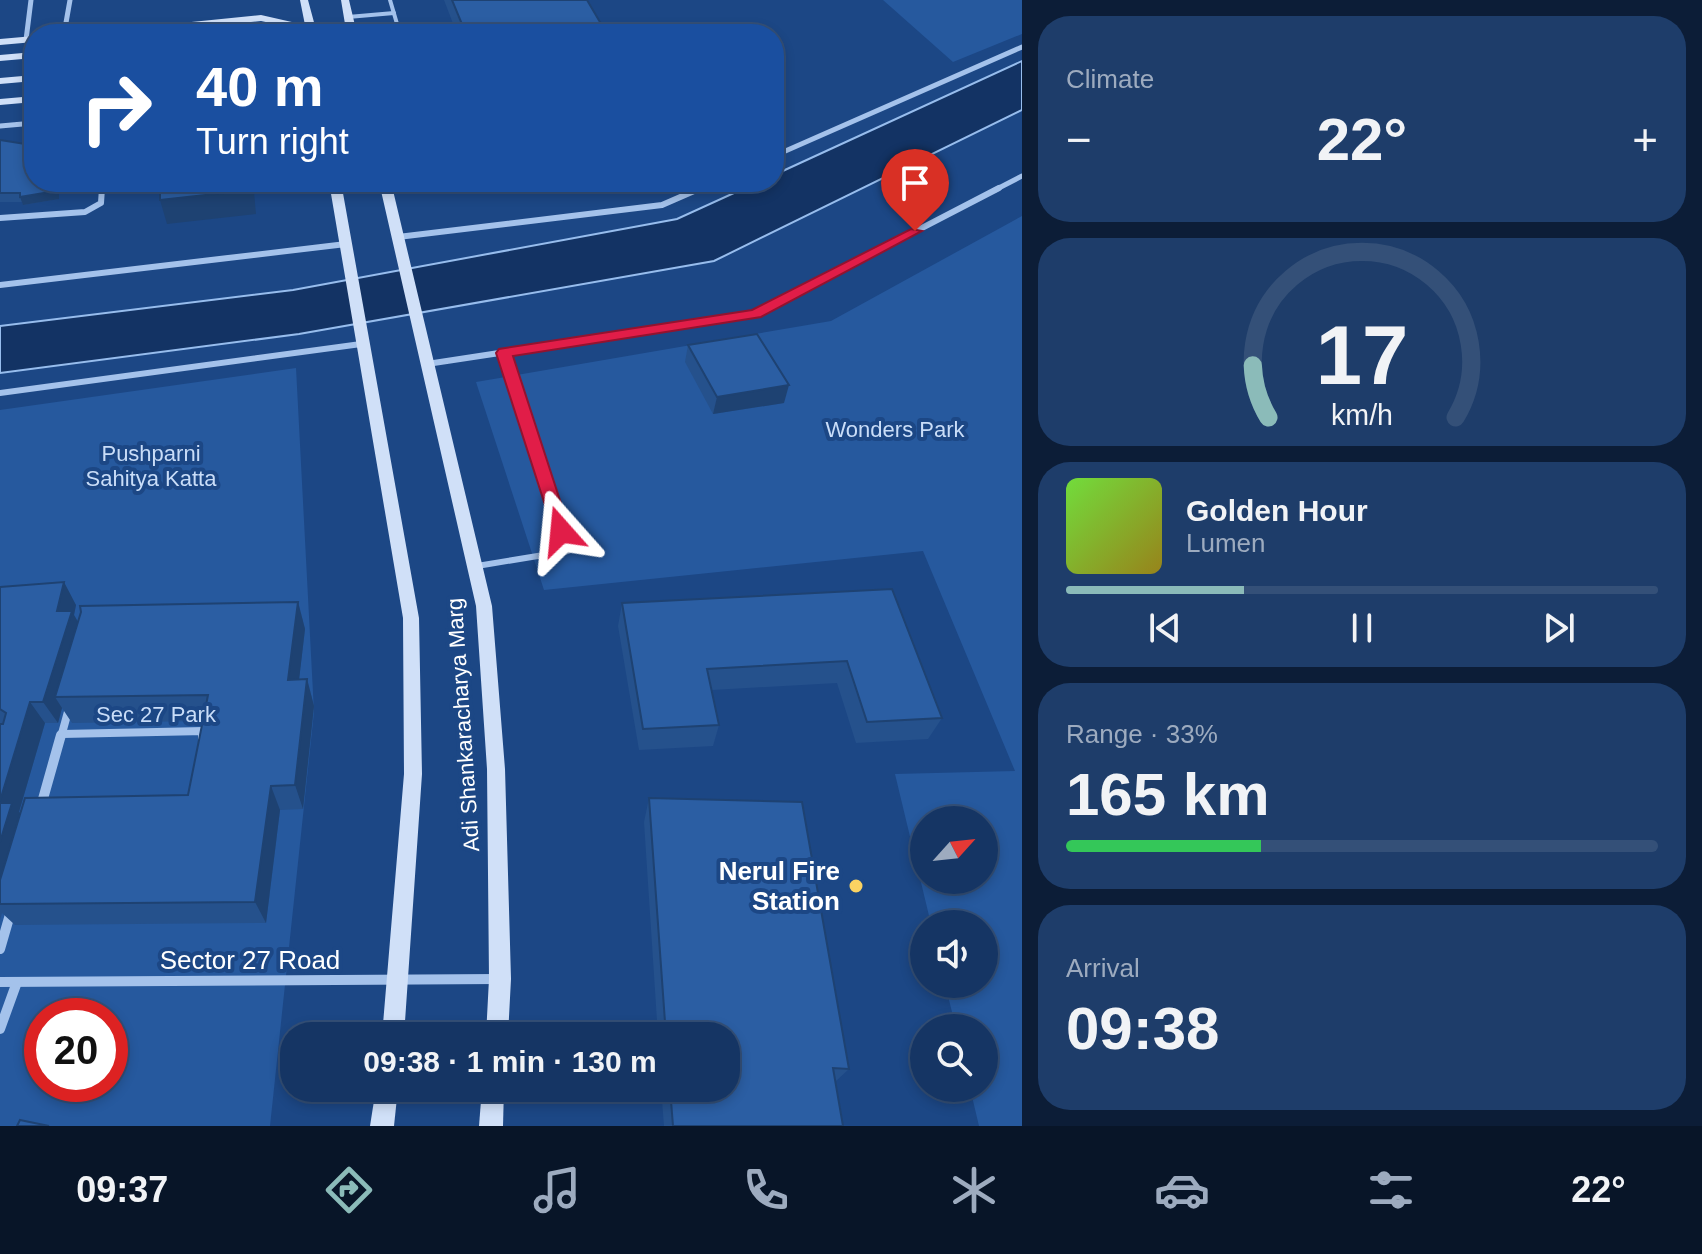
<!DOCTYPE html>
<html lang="en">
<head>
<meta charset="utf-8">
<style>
	:root { --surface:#153564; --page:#1e3d6a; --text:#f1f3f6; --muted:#9dabbf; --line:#345078; --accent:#8bbbb9 }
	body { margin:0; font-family:Helvetica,sans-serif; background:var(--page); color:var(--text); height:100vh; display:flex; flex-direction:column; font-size:30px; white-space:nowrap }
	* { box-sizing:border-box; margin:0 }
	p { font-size:26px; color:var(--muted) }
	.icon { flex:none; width:44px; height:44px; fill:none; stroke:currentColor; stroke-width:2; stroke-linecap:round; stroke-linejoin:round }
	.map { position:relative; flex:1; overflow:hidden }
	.sheet { display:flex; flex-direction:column; gap:16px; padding:16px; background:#0c1d37; width:680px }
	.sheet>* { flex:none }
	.banner { position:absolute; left:24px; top:24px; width:760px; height:168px; border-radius:32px; box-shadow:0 4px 12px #0003,0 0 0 2px var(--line); background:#1a4fa0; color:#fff; overflow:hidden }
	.needle { width:52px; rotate:63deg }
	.tools { position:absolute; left:910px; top:806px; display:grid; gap:16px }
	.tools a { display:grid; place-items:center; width:88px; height:88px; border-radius:50%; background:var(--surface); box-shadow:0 4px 12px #0003,0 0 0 2px var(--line); font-size:40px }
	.speed { position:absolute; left:24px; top:998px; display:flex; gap:16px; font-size:40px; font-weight:700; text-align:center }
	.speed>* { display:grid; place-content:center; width:104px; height:104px; border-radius:50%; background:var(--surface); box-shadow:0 4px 12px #0003,0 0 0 2px var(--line); line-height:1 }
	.speed .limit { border:12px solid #d22; background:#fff; color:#111 }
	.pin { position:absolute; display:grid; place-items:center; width:68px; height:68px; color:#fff; margin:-82px -34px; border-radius:50% 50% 50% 0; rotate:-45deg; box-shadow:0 0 8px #0007 }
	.pin .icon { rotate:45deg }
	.me { position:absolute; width:88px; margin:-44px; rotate:342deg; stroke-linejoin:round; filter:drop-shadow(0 0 6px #0008) }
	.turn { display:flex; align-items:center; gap:28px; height:168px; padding:0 40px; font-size:36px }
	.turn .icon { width:104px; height:104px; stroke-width:2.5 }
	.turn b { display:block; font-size:56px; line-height:68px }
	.big { font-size:60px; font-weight:700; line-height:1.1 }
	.sheet .tile { flex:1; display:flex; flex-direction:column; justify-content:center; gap:12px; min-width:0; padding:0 28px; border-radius:32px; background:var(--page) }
	.sheet .dial { align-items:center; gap:0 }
	.dial svg { height:208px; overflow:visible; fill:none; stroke:var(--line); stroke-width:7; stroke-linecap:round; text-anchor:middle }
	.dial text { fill:var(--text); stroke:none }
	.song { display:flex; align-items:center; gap:24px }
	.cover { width:96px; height:96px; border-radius:12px; background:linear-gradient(135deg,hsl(100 70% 55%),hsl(50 70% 35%)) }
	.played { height:8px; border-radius:4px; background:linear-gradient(90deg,var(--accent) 30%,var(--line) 30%) }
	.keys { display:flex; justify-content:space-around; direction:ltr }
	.heat { display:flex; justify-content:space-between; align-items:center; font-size:44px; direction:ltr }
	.charge { height:12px; border-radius:6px; background:linear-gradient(90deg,#34c759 33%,var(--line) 0) }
	.trip { position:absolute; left:280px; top:1022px; width:460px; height:80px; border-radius:32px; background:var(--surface); box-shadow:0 4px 12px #0003,0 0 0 2px var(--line); font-weight:700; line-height:80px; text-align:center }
	.dock { display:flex; height:128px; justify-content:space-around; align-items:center; background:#081528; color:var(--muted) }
	.dock .icon { width:56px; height:56px }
	.dock .active { color:var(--accent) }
	.dock b { font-size:36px; color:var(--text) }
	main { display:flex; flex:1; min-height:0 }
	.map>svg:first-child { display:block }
	.green { fill:#26599e; fill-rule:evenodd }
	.water { fill:#133364; stroke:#97bded; stroke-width:2 }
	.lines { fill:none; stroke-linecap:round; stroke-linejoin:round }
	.lane-far2 { stroke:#a4c2eb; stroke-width:4 }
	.lane-far1 { stroke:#a4c2eb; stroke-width:5 }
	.lane { stroke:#a4c2eb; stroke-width:6 }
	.street-far3 { stroke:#a4c2eb; stroke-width:5 }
	.street-far2 { stroke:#a4c2eb; stroke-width:6 }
	.street-far1 { stroke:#a4c2eb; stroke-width:8 }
	.street { stroke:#a4c2eb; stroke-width:10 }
	.secondary { fill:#d0e0f8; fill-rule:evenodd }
	.wall { fill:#25518c; fill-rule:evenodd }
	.shaded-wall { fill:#1e4272 }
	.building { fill:#2b5ea3; stroke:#1e4272; stroke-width:2 }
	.route { fill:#e11d48; stroke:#92132f; stroke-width:2 }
	.poi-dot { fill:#fbd362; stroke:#1c4785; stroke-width:3 }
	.labels { text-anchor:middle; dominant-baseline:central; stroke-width:8; stroke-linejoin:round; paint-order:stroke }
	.park-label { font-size:22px; fill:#c9ddf8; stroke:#1c4785 }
	.street-label { font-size:22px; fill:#fff; stroke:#1c4785 }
	.near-poi-label { font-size:26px; font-weight:bold; fill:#fff; stroke:#1c4785; text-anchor:end }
	.near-street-label { font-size:26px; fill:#fff; stroke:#1c4785 }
</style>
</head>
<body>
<main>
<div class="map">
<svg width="1022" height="1126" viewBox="0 0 1022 1126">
	<rect width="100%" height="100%" fill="#1c4785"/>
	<g class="green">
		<polygon points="883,0 1022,0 1022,34 953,62"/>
		<path d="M1022,216V1126H979L970,1088H984V1028H956L945,984H984V924H931L895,774L1015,771L923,551L544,590L476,382L831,321ZM924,820H984V880H924Z"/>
		<path d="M296,368L314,712L270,1126H0V410ZM42,1016H110V1084H42Z"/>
	</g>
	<polygon class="water" points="1022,61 1022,110 714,261 299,334 0,373 0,326 293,290 677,219 758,182 774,182 774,175"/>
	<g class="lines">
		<g class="lane-far2">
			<polyline points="390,0 400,34"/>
			<polyline points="348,17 394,13"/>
		</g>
		<polyline class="lane-far1" points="504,353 529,431"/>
		<polyline class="lane" points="477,566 568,551 528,429"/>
		<g class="street-far3">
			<polyline points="64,34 70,0"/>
			<polyline points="26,40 31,0"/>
			<polyline points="0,126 34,123"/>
			<polyline points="774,156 1022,47"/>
			<polyline points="102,190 103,182"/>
			<polyline points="696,190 715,182"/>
			<polyline points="995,190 1022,176"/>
		</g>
		<g class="street-far2">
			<polyline points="0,218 85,212 101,203 102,188"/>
			<polyline points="398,237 662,205 701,188"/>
			<polyline points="0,285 346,244"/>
			<polyline points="427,364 756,314 999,188"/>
			<polyline points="0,393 361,344"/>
		</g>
		<g class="street-far1">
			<polyline points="62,734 204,731 203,737"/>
			<polyline points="61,737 69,708"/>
		</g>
		<g class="street">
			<polyline points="203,739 203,735"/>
			<polyline points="41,806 61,735"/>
			<polyline points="0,949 11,911"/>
			<polyline points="0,982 499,979"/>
			<polyline points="0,1029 17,982"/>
		</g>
		<g class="secondary">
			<polygon points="300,0 308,0 315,26 345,24 341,0 349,0 357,34 347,34 346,29 316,32 317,34 248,34 253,31 294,28 261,21 129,34 97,34 102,31 261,15 305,25"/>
			<polygon points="34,36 34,42 0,45 0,39"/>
			<polygon points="34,52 34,58 0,61 0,55"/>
			<polygon points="34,75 34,81 0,84 0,78"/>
			<polygon points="34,96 34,102 0,105 0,99"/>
			<polygon points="329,182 341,182 419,618 422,774 404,1036 382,1036 404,774 403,618"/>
			<polygon points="379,182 391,182 492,606 505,769 511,979 508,1036 486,1036 489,979 487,769 476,606"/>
			<polygon points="376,1088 398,1088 394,1126 370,1126"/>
			<polygon points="482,1088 504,1088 503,1126 479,1126"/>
		</g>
	</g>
	<g class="wall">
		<polygon points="444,0 587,0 607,34 457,34"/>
		<polygon points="0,140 59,199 23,205 22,202 0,202"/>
		<polygon points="688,345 784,403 713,414 685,362"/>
		<path d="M0,587L76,605L74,615L78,622L298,602L305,629L299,679H307L314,706L303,809L280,810L266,923L15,925L2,913L0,920ZM62,708L72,723L203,721L188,795L21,813L19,812L45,723H58Z"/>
		<polygon points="892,589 942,718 928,739 856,743 837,683 712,690 719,725 713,746 639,750 618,626 622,603"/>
		<polygon points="649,798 849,1069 836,1081 843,1126 664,1126 661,1088 726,1088 726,1036 658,1036 644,822"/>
	</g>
	<g class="shaded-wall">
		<polygon points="56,182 59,182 59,199 23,205 20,197"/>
		<polygon points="250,182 253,182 256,214 167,224 160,200"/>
		<polygon points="444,182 554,182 444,194"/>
		<polygon points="789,385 784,403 713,414 717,397"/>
		<polygon points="64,582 76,605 74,615 85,634 55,697 62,708 58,723 43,702 57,611"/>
		<polygon points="298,602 305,629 296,706 288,680"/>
		<polygon points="307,679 314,706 303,809 295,785"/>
		<polygon points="30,702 45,723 19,812 28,822 0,904 0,801"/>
		<polygon points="271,786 280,810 266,923 255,902"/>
	</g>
	<g class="building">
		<polygon points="452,0 587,0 607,34 466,34"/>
		<polygon points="0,140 25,144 34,140 34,182 56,182 56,191 20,197 20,193 0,193"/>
		<polygon points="160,182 250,182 251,190 160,200"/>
		<polygon points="757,334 789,385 717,397 688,345"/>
		<polygon points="64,582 57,611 72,611 43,702 30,702 0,801 0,724 3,724 6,713 0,709 0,587"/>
		<polygon points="892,589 942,718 867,722 847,661 707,669 719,725 643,729 622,603"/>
		<polygon points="298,602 288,680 307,679 295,785 271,786 255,902 0,904 0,880 25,798 188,795 208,695 55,697 81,612 80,606"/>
		<polygon points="649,798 802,802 849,1069 833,1068 843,1126 673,1126 670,1088 726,1088 726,1036 666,1036"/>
		<polygon points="0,803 12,803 0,842"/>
		<polygon points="20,1120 49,1126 17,1126"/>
	</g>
	<polygon class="route" points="911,229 922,231 761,317 513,356 570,531 561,538 555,536 496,353 499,349 752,310"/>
	<circle class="poi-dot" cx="856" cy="886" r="8"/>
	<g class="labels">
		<g class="park-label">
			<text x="895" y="429">Wonders Park</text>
			<text x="151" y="453">Pushparni<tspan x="151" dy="25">Sahitya Katta</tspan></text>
			<text x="156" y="714">Sec 27 Park</text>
		</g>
		<g class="street-label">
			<text transform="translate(463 725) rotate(-94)">Adi Shankaracharya Marg</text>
		</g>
		<g class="near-poi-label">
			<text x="840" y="871">Nerul Fire<tspan x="840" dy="30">Station</tspan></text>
		</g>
		<g class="near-street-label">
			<text x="250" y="960">Sector 27 Road</text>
		</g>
	</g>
</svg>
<div class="tools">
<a><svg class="needle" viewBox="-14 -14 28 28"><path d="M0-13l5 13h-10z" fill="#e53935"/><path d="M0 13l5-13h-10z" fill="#9dabbf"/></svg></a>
<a><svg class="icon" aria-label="sound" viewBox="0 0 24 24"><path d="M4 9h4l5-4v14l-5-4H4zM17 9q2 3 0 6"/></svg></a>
<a><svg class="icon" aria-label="search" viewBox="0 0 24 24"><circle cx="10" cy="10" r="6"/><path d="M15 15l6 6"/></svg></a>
</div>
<div class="speed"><div class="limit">20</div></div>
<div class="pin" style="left:915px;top:231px;background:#d93025"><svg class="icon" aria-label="arrive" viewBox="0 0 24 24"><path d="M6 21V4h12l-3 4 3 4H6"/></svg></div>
<svg class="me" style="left:561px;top:531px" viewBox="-20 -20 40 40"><path d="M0-17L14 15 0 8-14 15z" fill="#e11d48" stroke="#fff" stroke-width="4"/></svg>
<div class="trip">09:38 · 1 min · 130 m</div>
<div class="banner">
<div class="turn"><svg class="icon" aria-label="right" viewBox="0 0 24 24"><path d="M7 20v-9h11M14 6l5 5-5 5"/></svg><div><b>40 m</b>Turn right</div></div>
</div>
</div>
<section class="sheet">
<div class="tile"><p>Climate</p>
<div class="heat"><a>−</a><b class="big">22°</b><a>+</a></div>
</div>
<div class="tile dial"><svg viewBox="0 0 100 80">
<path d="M14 69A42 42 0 1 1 86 69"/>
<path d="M14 69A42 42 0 0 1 8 49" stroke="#8bbbb9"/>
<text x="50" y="56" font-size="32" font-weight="700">17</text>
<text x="50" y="72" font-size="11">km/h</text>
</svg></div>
<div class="tile">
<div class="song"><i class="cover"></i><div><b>Golden Hour</b><p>Lumen</p></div></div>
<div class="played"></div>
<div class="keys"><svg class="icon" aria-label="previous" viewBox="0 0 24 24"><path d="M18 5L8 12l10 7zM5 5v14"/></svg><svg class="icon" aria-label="pause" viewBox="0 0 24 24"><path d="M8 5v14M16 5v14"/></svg><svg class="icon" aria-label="next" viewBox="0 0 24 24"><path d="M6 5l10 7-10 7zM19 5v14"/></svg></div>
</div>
<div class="tile"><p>Range · 33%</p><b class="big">165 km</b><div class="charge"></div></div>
<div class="tile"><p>Arrival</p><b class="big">09:38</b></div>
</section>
</main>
<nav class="dock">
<b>09:37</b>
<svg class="icon active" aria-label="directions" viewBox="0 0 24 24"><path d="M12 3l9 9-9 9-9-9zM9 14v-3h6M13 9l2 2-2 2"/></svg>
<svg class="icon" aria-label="music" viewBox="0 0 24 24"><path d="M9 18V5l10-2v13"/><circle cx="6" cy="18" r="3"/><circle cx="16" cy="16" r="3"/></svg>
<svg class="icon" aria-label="phone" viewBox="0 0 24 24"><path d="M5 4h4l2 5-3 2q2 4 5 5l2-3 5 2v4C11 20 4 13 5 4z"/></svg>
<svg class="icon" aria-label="climate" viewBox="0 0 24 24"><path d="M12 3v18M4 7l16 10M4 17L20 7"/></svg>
<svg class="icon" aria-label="car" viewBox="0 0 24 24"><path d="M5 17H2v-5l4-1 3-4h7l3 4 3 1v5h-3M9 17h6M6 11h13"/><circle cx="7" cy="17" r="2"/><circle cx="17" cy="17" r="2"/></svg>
<svg class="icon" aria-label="filters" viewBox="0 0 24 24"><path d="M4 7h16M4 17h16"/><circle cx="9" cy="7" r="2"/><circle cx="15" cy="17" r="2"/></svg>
<b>22°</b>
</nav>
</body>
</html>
